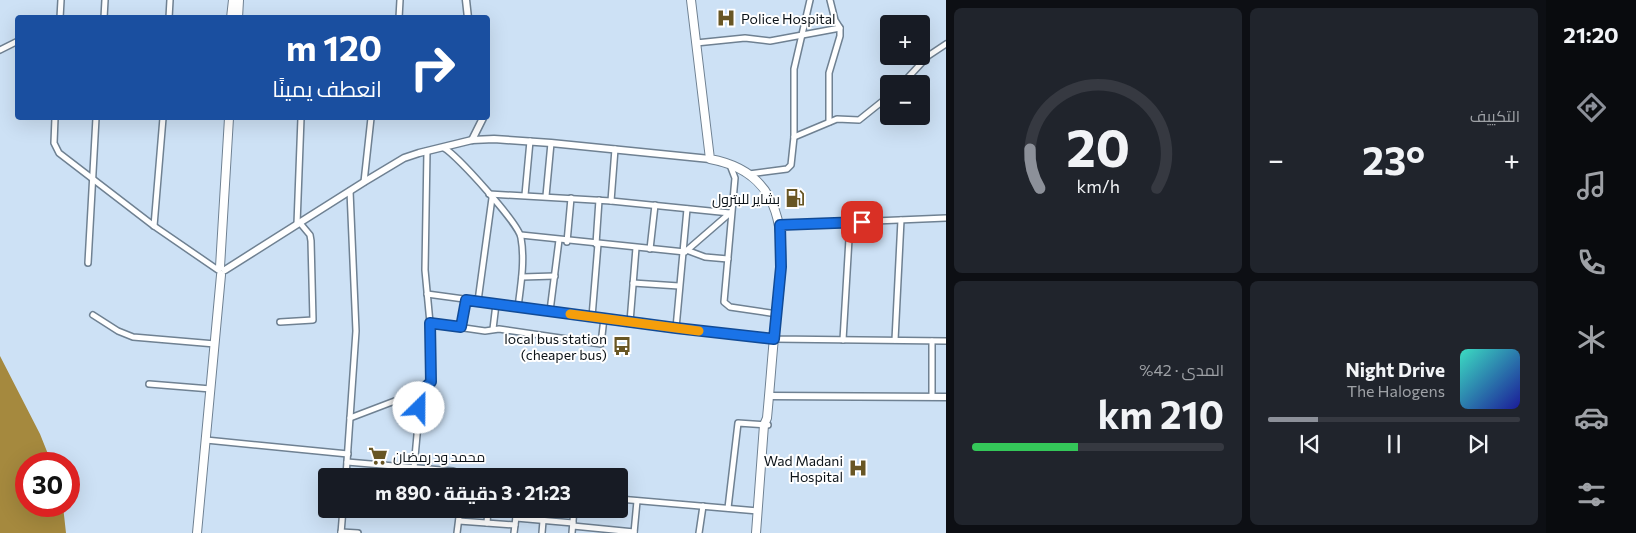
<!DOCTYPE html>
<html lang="ar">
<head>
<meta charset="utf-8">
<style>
	:root { --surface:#171b24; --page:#20242c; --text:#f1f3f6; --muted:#9ea1a6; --line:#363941; --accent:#8c9099 }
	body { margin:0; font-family:Commissioner,Cairo,sans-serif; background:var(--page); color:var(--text); direction:rtl; height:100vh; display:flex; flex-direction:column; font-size:19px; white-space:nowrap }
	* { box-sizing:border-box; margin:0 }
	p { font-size:16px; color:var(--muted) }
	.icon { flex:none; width:28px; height:28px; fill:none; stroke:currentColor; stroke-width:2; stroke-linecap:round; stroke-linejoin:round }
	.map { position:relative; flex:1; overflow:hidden; direction:ltr }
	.panel { display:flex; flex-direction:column; gap:8px; padding:8px; background:#0d0f14; width:600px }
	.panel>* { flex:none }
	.hud { position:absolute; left:15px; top:15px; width:475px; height:105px; border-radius:5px; box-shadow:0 5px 20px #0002; direction:rtl; background:#1a4fa0; color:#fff; overflow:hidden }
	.tools { position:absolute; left:880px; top:15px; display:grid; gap:10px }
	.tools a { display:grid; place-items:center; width:50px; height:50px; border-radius:5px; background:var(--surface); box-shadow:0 5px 20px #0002; font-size:25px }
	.speed { position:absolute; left:15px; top:452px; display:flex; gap:10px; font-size:25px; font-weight:700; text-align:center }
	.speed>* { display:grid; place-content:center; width:65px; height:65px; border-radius:50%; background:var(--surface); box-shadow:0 5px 20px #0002; line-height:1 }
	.speed .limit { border:8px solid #d22; background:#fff; color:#111 }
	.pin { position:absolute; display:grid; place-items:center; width:42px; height:42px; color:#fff; margin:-21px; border-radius:10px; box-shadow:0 2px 8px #0006 }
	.me { position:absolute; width:55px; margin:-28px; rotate:23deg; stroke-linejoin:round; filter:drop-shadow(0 0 4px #0008) }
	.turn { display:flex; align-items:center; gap:18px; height:105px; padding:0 25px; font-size:22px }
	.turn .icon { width:65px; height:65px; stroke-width:2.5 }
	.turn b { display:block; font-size:35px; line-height:42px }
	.big { font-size:38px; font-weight:700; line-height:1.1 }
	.panel .widget { flex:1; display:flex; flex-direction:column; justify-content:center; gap:8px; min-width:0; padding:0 18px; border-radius:8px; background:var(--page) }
	.panel .dial { align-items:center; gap:0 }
	.dial svg { height:130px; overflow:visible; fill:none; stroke:var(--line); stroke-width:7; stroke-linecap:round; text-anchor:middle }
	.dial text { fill:var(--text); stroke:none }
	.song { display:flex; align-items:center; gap:15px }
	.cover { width:60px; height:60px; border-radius:8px; background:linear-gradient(135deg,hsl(170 70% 55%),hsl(240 70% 35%)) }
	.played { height:5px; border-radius:2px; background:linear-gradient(90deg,var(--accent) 20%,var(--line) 20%) }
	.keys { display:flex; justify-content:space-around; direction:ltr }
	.heat { display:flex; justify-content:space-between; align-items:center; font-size:28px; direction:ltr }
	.charge { height:8px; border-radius:4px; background:linear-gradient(90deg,#34c759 42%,var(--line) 0) }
	.panel .tiles { flex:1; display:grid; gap:8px; grid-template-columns:repeat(2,1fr) }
	.trip { position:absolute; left:318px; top:468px; width:310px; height:50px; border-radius:5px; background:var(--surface); box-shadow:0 5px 20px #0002; font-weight:700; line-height:50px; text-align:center; direction:rtl }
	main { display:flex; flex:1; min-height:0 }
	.tabs { display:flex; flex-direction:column; width:90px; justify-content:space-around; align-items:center; background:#090b0e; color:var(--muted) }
	.tabs .icon { width:35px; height:35px }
	.tabs .active { color:var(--accent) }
	.tabs b { font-size:22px; color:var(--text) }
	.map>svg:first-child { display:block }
	.water { fill:#a5893e }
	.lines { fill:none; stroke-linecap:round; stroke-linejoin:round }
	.minor-casing { stroke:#6f8192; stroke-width:8 }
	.tertiary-casing { stroke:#6f8192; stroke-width:9 }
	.secondary-casing { stroke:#6f8192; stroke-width:10 }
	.minor { stroke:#fff; stroke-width:5 }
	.tertiary { stroke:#fff; stroke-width:6 }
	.secondary { stroke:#fff; stroke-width:8 }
	.route-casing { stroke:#114b97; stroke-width:12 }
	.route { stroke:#1a73e8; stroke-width:9 }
	.slow { stroke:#f59e0b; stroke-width:9 }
	.labels { text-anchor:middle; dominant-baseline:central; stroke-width:4; stroke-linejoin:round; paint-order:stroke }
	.poi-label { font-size:14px; fill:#0c1319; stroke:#fff; text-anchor:end }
</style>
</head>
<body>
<main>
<nav class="tabs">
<b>21:20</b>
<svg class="icon active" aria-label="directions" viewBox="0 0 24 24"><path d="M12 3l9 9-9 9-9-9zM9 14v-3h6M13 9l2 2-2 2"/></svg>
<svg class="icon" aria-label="music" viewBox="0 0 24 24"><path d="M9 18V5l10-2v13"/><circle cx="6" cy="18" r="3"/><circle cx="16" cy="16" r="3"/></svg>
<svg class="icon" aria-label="phone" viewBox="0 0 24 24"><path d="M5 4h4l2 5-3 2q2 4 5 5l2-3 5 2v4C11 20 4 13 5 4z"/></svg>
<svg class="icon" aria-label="climate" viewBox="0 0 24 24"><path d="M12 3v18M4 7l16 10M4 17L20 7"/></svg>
<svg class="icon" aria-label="car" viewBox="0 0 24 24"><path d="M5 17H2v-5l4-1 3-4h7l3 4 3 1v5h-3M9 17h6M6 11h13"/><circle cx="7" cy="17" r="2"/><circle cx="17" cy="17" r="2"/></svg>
<svg class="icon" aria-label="filters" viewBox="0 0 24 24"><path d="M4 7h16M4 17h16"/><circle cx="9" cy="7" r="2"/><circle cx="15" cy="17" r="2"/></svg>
</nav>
<section class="panel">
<div class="tiles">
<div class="widget"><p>التكييف</p>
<div class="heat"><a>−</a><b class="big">23°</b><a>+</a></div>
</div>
<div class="widget dial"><svg viewBox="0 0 100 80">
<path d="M14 69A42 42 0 1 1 86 69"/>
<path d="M14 69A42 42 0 0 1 8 45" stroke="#8c9099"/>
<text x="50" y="56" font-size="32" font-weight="700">20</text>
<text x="50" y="72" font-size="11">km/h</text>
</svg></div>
<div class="widget">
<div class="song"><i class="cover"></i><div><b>Night Drive</b><p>The Halogens</p></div></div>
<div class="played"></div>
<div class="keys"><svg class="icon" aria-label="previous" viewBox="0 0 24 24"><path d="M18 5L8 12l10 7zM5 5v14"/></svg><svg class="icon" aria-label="pause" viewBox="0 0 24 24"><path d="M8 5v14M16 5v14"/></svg><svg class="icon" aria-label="next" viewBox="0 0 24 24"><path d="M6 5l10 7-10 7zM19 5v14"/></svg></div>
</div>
<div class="widget"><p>المدى · 42%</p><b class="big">210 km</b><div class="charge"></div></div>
</div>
</section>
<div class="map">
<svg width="946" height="533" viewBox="0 0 946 533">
	<rect width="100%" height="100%" fill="#cde1f5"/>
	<polygon class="water" points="0,356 40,434 52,464 26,464 26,506 63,506 66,533 0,533"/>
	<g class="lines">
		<g class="minor-casing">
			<g id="minor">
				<polyline points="60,18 61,0"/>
				<polyline points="104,18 105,0"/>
				<polyline points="169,18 170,0"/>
				<polyline points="399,18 400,0"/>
				<polyline points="696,43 745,38 770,41 840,28"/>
				<polyline points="0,50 18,41"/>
				<polyline points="902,84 928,56 946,44"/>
				<polyline points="55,118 54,143 59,153 154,226 218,270"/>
				<polyline points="829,122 829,73 840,36 840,28 835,20 830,0"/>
				<polyline points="794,137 837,119 859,120 889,96"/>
				<path d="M444,148C457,155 520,225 521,238C525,260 521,284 518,307"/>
				<polyline points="730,165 735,178 724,302 730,307 777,314"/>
				<polyline points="749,174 787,169 791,165 794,137 794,69 810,0"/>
				<polyline points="364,182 371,118"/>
				<polyline points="489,194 611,201 730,213"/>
				<polyline points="525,195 530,141"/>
				<polyline points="546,196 551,143"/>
				<polyline points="611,201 615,149"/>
				<polyline points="297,224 301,118"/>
				<polyline points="780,225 946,218"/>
				<polyline points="154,226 163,118"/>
				<polyline points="521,235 685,252 730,213"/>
				<polyline points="567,242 571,198"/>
				<polyline points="596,244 599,200"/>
				<polyline points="650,249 655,205"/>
				<polyline points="689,251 705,257 728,259"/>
				<polyline points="88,263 96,118"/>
				<polyline points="522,277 555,276"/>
				<polyline points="633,283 679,286"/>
				<polyline points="427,294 676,328 774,339 946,341"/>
				<polyline points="478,301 492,198"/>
				<polyline points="550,311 559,240"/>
				<polyline points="93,315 118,331 133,337 215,344"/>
				<polyline points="592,317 598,244"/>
				<polyline points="280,322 313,320 311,241 310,235 300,223"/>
				<polyline points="630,322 636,248"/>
				<polyline points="430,323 485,331 499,329 601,344 604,318"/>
				<polyline points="461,327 466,300"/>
				<polyline points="676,328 687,209"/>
				<polyline points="493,329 496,304"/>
				<polyline points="843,340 850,222"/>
				<polyline points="895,340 901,220"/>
				<polyline points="932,341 932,397"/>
				<polyline points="149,384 211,389"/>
				<polyline points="350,418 421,391 431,382 430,323 425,270 427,151"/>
				<polyline points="206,440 348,454"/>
				<polyline points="347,462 453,471 468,476"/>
				<polyline points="414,468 421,391"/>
				<polyline points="346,476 356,331 350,191"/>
				<polyline points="619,499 758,511"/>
				<polyline points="728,508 738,423 768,425"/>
				<polyline points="516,518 573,523"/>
				<polyline points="459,521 515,525"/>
				<polyline points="487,523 488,509"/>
				<polyline points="573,526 634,532"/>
				<polyline points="341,532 358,533"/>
				<polyline points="341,533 343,509"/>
				<polyline points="457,533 460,509"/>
				<polyline points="514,533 517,509"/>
				<polyline points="542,533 543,521"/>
				<polyline points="572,533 574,509"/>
				<polyline points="634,533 637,501"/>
				<polyline points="699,533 703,506"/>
			</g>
		</g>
		<g class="tertiary-casing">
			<g id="tertiary">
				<polyline points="466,0 468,18"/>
				<polyline points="472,140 483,118"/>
				<polyline points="225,270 364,182 404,158 419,153 472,140 494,139 551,143 710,159"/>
				<polyline points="769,396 946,397"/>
			</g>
		</g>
		<g class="secondary-casing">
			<g id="secondary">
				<path d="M691,0L710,159C798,175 783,259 775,327C772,357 770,387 767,418L764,425L756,533"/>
				<polyline points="231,18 233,0"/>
				<polyline points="238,18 239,0"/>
				<polyline points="220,267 229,118"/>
				<polyline points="197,533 221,275"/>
			</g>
		</g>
		<use href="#minor" class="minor"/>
		<use href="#tertiary" class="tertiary"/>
		<use href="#secondary" class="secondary"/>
	</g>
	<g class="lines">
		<g class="route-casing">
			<polyline id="route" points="419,408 421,391 431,382 430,323 461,327 466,300 676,328 774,339 781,267 780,225 862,222"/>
		</g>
		<use href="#route" class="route"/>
		<polyline class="slow" points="570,314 699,331"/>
	</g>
	<defs>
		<g id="hospital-bare" transform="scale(1.5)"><path d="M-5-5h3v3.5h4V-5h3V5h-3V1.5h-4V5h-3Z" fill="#685624" stroke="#fff" stroke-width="2.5" paint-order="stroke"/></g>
		<g id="fuel-bare" transform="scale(1.5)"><path d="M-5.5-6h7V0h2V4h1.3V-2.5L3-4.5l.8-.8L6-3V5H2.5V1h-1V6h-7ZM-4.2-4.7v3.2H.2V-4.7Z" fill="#685624" stroke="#fff" stroke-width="2.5" paint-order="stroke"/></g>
		<g id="bus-bare" transform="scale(1.5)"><path d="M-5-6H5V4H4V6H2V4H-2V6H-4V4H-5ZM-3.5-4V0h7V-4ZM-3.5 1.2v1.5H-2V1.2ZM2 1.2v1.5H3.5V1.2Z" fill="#685624" stroke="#fff" stroke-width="2.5" paint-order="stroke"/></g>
		<g id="supermarket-bare" transform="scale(1.5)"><path d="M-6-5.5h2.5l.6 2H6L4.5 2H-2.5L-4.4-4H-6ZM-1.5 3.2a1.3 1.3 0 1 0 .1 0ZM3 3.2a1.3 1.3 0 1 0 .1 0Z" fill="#685624" stroke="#fff" stroke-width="2.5" paint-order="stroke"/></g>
	</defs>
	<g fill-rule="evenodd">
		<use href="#hospital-bare" x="726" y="18"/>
		<use href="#fuel-bare" x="795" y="198"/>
		<use href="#bus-bare" x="622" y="346"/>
		<use href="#supermarket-bare" x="378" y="456"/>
		<use href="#hospital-bare" x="858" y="468"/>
	</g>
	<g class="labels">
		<g class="poi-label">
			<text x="741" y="18" text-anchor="start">Police Hospital</text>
			<text x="780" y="198">بشاير للبترول</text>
			<text x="607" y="338">local bus station<tspan x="607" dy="16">(cheaper bus)</tspan></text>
			<text x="393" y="456" text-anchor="start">محمد ود رمضان</text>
			<text x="843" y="460">Wad Madani<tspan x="843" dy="16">Hospital</tspan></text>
		</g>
	</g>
</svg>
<div class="tools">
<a>+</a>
<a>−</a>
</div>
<div class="speed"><div class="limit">30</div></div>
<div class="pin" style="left:862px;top:222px;background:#d93025"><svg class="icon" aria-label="arrive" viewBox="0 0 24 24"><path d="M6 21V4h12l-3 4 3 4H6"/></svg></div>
<svg class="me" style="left:419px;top:408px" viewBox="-20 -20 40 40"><circle r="19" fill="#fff"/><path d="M0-13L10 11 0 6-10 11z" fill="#1a73e8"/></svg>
<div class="trip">21:23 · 3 دقيقة · 890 m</div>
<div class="hud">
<div class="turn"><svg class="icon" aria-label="right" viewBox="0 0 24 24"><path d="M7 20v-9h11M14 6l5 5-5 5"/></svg><div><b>120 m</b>انعطف يمينًا</div></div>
</div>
</div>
</main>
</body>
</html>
